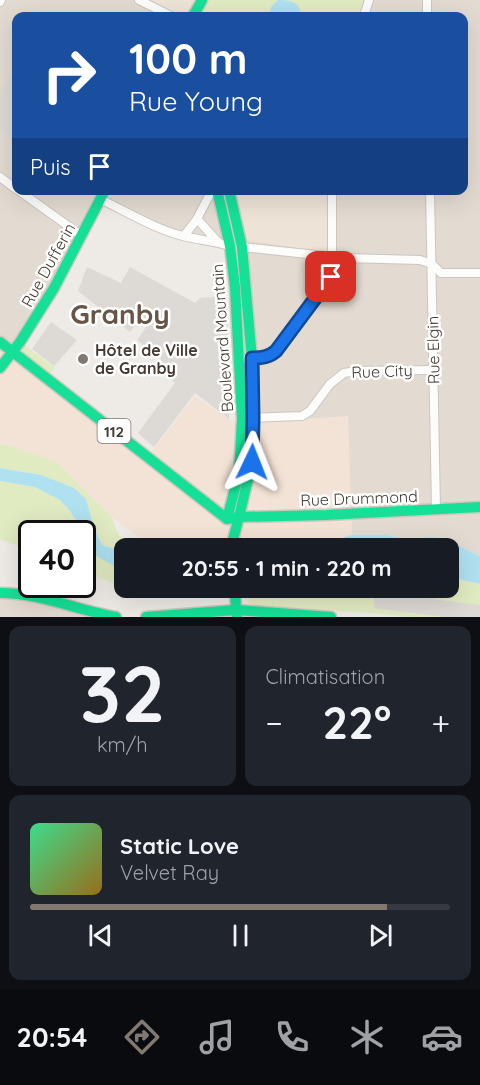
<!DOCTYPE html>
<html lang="fr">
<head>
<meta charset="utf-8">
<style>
	:root { --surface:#171b24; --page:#20242c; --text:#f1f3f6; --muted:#9ea1a6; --line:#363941; --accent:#807871 }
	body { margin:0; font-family:Quicksand,sans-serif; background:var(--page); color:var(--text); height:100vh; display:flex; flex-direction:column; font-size:22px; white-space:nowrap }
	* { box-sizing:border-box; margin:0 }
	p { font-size:20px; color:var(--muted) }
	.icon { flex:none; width:33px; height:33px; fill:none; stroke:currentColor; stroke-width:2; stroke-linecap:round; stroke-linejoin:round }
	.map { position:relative; height:617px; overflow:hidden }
	.side { display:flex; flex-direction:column; gap:9px; padding:9px; background:#0d0f14; flex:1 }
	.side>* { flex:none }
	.top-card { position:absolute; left:12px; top:12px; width:456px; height:183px; border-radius:12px; box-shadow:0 6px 24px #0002; background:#1a4fa0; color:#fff; overflow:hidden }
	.speed { position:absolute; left:18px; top:520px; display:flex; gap:12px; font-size:30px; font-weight:700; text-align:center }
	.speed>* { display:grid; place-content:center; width:78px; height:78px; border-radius:50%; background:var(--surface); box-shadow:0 6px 24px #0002; line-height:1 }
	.speed .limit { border:3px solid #111; border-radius:9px; background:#fff; color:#111 }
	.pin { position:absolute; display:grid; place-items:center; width:51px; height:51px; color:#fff; margin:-26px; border-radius:12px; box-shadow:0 3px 9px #0006 }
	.me { position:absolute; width:66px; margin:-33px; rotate:2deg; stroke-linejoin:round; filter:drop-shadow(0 0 4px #0008) }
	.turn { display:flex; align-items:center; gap:21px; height:126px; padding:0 18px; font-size:27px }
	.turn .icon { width:78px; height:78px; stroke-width:2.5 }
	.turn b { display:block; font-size:42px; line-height:51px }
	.then { display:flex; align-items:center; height:57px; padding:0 18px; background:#0003; gap:12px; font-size:22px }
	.big { font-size:45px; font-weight:800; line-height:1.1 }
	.side .tile { flex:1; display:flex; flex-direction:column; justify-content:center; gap:9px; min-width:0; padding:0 21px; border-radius:12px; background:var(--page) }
	.side .dial { align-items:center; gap:0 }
	.dial b { font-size:78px; line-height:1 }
	.song { display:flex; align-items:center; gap:18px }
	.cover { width:72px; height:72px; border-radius:9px; background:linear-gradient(135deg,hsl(150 70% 55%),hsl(40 70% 35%)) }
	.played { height:6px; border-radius:3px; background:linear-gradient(90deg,var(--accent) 85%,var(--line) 85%) }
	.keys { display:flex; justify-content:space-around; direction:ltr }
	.heat { display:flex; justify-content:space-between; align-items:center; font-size:33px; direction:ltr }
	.side .tiles { flex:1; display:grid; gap:9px; grid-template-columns:1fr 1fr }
	.tile:last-child { grid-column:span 2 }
	.trip { position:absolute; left:114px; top:538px; width:345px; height:60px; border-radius:12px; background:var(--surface); box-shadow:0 6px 24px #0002; font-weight:800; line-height:60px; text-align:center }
	.menu { display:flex; height:96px; justify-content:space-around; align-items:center; background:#090b0e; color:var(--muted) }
	.menu .icon { width:42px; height:42px }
	.menu .current { color:var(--accent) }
	.menu b { font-size:27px; color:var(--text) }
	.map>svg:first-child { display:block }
	.residential { fill:#e3dbd1; fill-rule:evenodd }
	.commercial { fill:#f3e3d6 }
	.education { fill:#ede3d6 }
	.green { fill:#e1ebc2 }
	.parking { fill:#ddd9d5 }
	.water { fill:#b0e1f1 }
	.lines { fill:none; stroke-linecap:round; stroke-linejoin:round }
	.street-casing { stroke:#cac6c1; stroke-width:10 }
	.fast-casing { stroke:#cfc7bc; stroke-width:13 }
	.street { stroke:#fcfcfb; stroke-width:8 }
	.fast { stroke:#16e098; stroke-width:10 }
	.route-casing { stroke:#114b97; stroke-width:15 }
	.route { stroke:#1a73e8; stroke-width:10 }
	.poi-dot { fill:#807871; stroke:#fff; stroke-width:2 }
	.labels { text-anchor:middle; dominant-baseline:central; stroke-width:5; stroke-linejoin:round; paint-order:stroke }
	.shield { fill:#fff; stroke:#7c7570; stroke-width:1.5 }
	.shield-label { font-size:15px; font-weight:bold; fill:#443a32 }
	.street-label { font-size:16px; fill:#443a32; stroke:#fff }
	.poi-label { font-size:16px; font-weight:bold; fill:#443a32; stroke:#fff; text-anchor:start }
	.town-label { font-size:28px; font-weight:bold; fill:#675648; stroke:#fff }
</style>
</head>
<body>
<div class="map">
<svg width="480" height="617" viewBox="0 0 480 617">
	<rect width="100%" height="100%" fill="#eeeae5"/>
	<g class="residential">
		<path d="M0,0H202L194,16H16V190L233,191L329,253L326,191L464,190V16H359L364,0H480V556L443,538L432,537L407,539L386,535H352L330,542H299L259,549H175L149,545L111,516L10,446L0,445ZM101,199L183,238L236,247L246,358L245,423L228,517L12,352Z"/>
		<polygon points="0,590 94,617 0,617"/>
	</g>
	<polygon class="commercial" points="0,342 150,454 195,396 232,421 245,423 348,416 352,535 330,542 299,542 259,549 175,549 149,545 111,516 10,446 0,445"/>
	<g class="education">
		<polygon points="139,0 202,0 193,16 171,16"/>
		<polygon points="233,191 326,191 329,253 244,240"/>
	</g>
	<g class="green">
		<polygon points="202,0 364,0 359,16 194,16"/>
		<polygon points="20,342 55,368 45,378 12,352"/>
		<polygon points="0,445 10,446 56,462 111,516 118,534 132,549 124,549 124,552 102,545 94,527 41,475 0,468"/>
		<polygon points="0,481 35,487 60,500 70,511 79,525 82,534 32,534 31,551 0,539"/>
		<polygon points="82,536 85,545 124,571 124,580 122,587 83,571"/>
		<path d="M449,577L480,584V617H408L372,613L258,606C246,603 243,600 241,588H448Z"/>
	</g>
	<g class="parking">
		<polygon points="16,67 16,142 0,131 0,92"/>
		<polygon points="87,267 121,283 130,267 195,303 200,298 227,296 229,419 195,393 154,447 138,433 175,383 157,366 161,359 137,340 149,323 142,317 130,332 78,291"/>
		<polygon points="51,322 77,340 54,366 32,349"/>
		<polygon points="375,592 480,605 480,617 445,617 374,608"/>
	</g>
	<g class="water">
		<path d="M278,0C291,0 300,2 301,16H269L271,7Z"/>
		<polygon points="0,468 41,475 74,488 86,499 94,527 102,545 124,552 124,571 98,557 85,545 79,525 70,511 60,500 35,487 0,481"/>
		<path d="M352,535H386L407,539L432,537L443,538L480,556V584L449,577L448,549H309C322,542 337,540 352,535Z"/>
	</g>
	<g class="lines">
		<g class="street-casing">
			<g id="street">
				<polyline points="139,0 171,16"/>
				<polyline points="427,0 427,16"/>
				<polyline points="0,2 1,0"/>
				<polyline points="364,16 369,0"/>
				<polyline points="0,177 16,189"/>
				<polyline points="18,190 82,236"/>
				<polyline points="332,190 332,256"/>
				<polyline points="430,190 436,510"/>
				<path d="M100,199C127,212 155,229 183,236C199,240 215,241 230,246"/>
				<polyline points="197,219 218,242"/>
				<polyline points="184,236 197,219 212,190"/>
				<polyline points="242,247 345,258 420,260 432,264 441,273 480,273"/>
				<path d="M247,359C258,358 267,358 276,351L345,258"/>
				<polyline points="249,418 302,416 310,411 330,384 344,373 357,371 434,370"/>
			</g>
		</g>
		<g class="fast-casing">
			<g id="fast">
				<polyline points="193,16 202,0"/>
				<polyline points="217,190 230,246 235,287 242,419 239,473 227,519"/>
				<polyline points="229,190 242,247 252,359 252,462 239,517 326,515 480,507"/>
				<polyline points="0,342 227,519 239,517 231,547"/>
				<polyline points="0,368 20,342 54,288 105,190"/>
				<polyline points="235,588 236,610 331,617"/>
				<path d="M0,593C39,593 77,610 116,617"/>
				<polyline points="146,617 236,610 237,617"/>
			</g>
		</g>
		<use href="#street" class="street"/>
		<use href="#fast" class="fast"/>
	</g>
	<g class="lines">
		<g class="route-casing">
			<path id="route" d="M252,462L253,418L252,358C262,358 269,357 276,351L331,277"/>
		</g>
		<use href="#route" class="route"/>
	</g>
	<circle class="poi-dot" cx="83" cy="359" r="6"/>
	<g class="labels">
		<rect class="shield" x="97.5" y="419" width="33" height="24" rx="4.5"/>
		<g class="shield-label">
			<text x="114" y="431">112</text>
		</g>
		<g class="street-label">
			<text transform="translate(48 265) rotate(-61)">Rue Dufferin</text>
			<text transform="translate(222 338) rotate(-94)">Boulevard Mountain</text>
			<text transform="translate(433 350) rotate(-91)">Rue Elgin</text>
			<text transform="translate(382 371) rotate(-2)">Rue City</text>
			<text transform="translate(359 498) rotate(-2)">Rue Drummond</text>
		</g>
		<g class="poi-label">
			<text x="95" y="350">Hôtel de Ville<tspan x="95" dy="18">de Granby</tspan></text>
		</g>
		<g class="town-label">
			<text x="120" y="313">Granby</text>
		</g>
	</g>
</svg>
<div class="speed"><div class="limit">40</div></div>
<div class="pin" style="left:331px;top:277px;background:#d93025"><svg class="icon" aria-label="arrive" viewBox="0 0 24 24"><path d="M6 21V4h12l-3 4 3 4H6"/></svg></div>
<svg class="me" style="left:252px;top:462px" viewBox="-20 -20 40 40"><path d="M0-17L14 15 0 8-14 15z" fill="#1a73e8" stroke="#fff" stroke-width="4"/></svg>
<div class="trip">20:55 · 1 min · 220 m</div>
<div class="top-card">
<div class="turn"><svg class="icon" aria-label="right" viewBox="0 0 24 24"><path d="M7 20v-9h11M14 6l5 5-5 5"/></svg><div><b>100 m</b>Rue Young</div></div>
<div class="then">Puis<svg class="icon" aria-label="arrive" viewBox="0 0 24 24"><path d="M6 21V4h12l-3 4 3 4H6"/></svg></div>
</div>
</div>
<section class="side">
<div class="tiles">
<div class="tile dial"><b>32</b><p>km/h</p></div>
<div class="tile"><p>Climatisation</p>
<div class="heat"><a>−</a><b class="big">22°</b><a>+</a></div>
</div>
<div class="tile">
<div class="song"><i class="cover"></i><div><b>Static Love</b><p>Velvet Ray</p></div></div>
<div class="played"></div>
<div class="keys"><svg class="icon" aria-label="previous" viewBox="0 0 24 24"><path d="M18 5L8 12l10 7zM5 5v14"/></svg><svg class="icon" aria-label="pause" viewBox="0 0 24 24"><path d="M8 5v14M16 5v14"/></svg><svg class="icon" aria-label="next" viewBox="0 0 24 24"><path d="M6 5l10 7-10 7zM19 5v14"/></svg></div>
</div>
</div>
</section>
<nav class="menu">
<b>20:54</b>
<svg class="icon current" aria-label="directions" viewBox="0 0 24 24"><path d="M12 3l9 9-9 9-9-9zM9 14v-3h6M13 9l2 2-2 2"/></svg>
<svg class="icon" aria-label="music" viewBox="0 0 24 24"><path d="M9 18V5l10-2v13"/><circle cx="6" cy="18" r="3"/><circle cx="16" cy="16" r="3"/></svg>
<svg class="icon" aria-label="phone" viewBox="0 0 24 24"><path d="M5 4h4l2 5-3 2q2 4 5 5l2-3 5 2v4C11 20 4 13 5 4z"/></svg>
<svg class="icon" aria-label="climate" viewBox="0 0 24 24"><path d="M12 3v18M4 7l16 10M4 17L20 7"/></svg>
<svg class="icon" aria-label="car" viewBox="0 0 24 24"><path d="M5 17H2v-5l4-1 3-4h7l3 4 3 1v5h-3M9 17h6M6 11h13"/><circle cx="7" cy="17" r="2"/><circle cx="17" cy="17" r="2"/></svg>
</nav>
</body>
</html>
